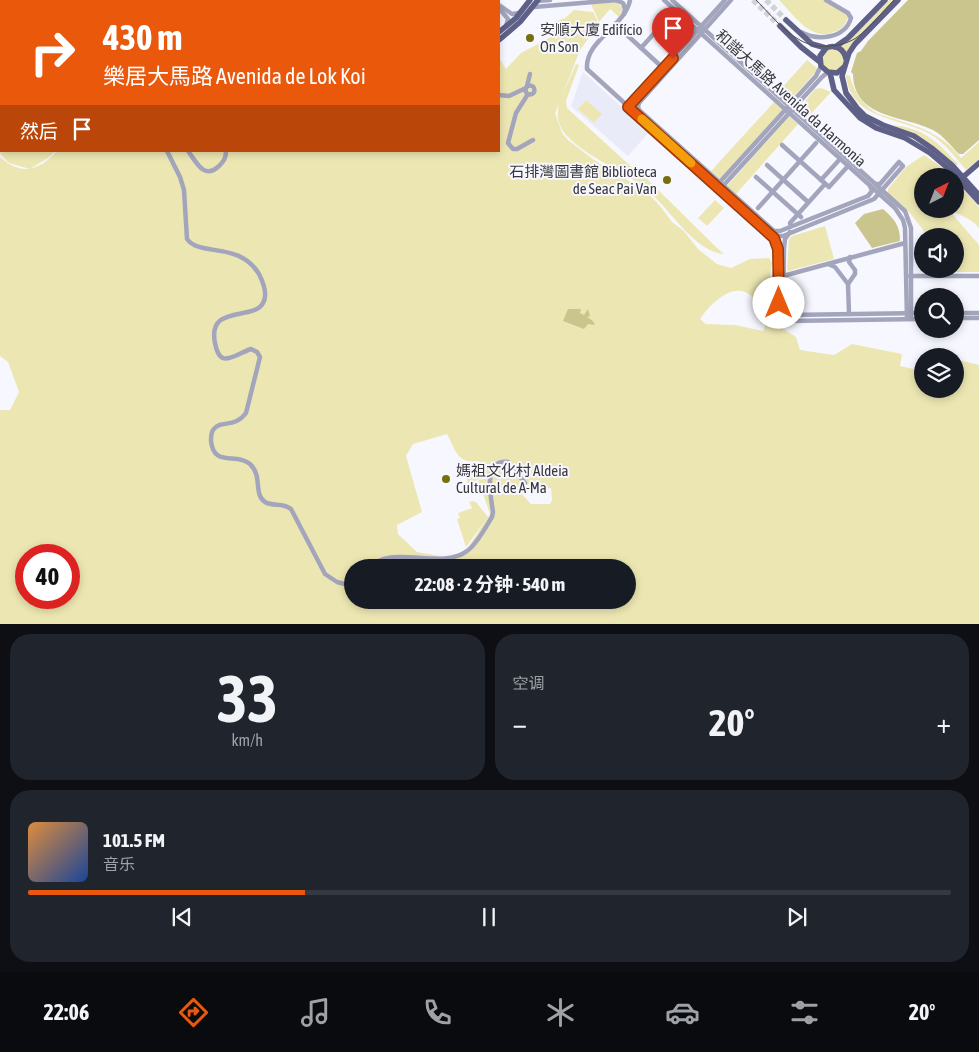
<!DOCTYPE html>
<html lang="zh">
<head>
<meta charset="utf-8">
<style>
	:root { --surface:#171b24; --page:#20242c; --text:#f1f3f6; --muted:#9ea1a6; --line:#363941; --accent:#ea580c }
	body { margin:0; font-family:"Asap Condensed","Noto Sans SC",sans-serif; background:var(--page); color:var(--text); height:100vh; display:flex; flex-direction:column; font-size:19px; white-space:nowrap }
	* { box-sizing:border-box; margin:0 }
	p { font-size:16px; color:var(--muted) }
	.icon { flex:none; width:28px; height:28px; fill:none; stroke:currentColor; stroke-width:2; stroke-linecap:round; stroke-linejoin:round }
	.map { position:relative; height:624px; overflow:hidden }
	.side { display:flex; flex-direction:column; gap:10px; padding:10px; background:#0d0f14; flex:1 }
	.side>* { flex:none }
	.banner { position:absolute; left:0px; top:0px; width:500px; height:152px; box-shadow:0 2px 8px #0003; background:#ea580c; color:#fff; overflow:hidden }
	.needle { width:32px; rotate:42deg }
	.tools { position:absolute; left:914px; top:168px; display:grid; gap:10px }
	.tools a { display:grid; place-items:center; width:50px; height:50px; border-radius:50%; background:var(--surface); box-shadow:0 2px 8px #0003; font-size:25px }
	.speed { position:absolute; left:15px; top:544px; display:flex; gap:10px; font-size:25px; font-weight:700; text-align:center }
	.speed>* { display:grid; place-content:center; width:65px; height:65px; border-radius:50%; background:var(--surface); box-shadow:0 2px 8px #0003; line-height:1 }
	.speed .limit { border:8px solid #d22; background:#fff; color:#111 }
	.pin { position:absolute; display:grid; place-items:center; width:42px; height:42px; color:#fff; margin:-51px -21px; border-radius:50% 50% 50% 0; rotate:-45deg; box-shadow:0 0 5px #0007 }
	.pin .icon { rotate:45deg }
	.me { position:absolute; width:55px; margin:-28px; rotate:0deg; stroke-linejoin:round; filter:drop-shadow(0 0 4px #0008) }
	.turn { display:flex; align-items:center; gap:18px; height:105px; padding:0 20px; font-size:22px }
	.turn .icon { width:65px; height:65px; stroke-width:2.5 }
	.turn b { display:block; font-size:35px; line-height:42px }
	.then { display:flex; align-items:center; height:48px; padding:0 20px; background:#0003; gap:10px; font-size:19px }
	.big { font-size:38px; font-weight:700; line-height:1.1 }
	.side .card { flex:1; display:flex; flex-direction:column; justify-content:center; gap:8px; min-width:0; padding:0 18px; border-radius:20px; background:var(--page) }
	.side .dial { align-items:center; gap:0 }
	.dial b { font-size:65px; line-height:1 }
	.song { display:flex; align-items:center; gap:15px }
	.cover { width:60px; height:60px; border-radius:8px; background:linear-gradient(135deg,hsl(30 70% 55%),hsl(220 70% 35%)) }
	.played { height:5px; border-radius:2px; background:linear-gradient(90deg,var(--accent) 30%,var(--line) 30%) }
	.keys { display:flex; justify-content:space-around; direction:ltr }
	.heat { display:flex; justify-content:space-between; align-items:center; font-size:28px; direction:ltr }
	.side .tiles { flex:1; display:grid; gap:10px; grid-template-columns:1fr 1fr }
	.card:last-child { grid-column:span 2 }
	.trip { position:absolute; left:344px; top:559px; width:292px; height:50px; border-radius:25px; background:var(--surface); box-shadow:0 2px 8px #0003; font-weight:700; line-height:50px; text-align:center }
	.menu { display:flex; height:80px; justify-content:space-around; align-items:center; background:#090b0e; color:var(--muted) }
	.menu .icon { width:35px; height:35px }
	.menu .on { color:var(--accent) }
	.menu b { font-size:22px; color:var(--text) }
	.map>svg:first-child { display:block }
	.built { fill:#eaebf9 }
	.green { fill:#ece7b2; fill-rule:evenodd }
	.water { fill:#cac58c }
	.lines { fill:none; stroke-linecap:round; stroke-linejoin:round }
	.major-tunnel { stroke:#d1d1d8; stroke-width:5.5; stroke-dasharray:5.5 3; stroke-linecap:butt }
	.minor { stroke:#a3a5bc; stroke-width:4.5 }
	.major { stroke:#5f6088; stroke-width:5.5 }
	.tram { stroke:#4d4d52; stroke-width:1 }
	.route-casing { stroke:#983908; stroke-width:12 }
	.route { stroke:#ea580c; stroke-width:9 }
	.slow { stroke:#f59e0b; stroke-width:9 }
	.poi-dot { fill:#786e0c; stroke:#f7f7ff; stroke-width:2 }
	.labels { text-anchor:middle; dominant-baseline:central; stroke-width:4; stroke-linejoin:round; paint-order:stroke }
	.poi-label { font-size:15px; fill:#38383c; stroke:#f7f7ff; text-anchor:start }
	.street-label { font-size:15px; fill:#38383c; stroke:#f7f7ff }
</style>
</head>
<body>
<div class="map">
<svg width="979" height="625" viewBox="0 0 979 625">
	<rect width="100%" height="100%" fill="#f7f7ff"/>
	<polygon class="built" points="583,72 649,132 628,156 571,106"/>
	<g class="green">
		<path d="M779,0H824L848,16V18C845,25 841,30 834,32C811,42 794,15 779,0Z"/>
		<polygon points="889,0 895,0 857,38 847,52 840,46 848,41"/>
		<polygon points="616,2 622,7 622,12 619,17 610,9 599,22 591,4"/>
		<path d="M574,10L593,12L599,24L580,50L562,96L576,64L579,65L566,101L567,108L636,171L643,175L716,247L724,254C695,253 668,206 646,189C621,169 589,159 566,135C558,126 556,115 559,104L555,113L562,133L568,140L594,160L646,191L660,206L672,222L684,231L698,249L717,264L731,268L750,259L769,258L772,263L770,274L773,307L765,311C759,303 754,296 745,292C728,285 708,307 700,319L706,324L735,325L763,331L768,319L796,337L800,350L834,355L852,344L902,354L900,366L922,371V389H955V359L979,365V624H0V410H10L19,392L8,362L0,356V157C21,176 39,171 57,151H499V58L506,69L521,53L551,37L554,22L565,18ZM447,434C456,451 457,464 479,461L488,478L478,480L490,514L488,517L476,502L473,501L469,502L472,508L458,513L460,518L457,519L466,547L487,518L467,549L459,553L444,557L417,552L398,534L397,525L422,512L406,456L413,444ZM525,483L527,485L531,484L535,487C541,486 545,489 551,488L552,500L550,504H531L522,494L521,489ZM26,555H69V598H26ZM352,568H628V600H352Z"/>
		<circle cx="833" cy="60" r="11"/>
		<polygon points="807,60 818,69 790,101 779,91"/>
		<polygon points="1,63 1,151 55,151 48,158 30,169 9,163 0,154"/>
		<path d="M846,75L850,76C854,93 863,105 878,114C909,124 941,130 961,158L979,142V159L966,170C955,157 944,142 930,134C900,117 850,120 846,75Z"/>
		<polygon points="821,88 831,92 807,118 798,110 815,89"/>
		<polygon points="586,100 602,114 594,123 578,109"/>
		<polygon points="774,102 783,110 720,179 711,171"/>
		<polygon points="789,116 798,124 736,194 727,186"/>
		<path d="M891,125C925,128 936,141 958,164L956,166C936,145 917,136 891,125Z"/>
		<polygon points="924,155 946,170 952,176 922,176 922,209 948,209 979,245 979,272 956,272 954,269 955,269 955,236 928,236 909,212 888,193 888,189 906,167"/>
		<path d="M955,180L979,207V228C972,219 959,215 949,209H955Z"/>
		<polygon points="715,200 724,208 707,226 698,218"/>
		<polygon points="825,226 834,259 788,271 787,269 789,239 792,236"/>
		<polygon points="478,463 484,478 476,480 479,493 477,493 474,483 468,484 462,464"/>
	</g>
	<g class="water">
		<path d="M908,0H979V140L963,154H959C951,146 943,135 933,130C903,115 854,119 853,74L851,72L857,53L861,51L868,41Z"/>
		<path d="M883,209C894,219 900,225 900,241L872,248L855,223L864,214Z"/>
		<polygon points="568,309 581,309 580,313 584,315 588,309 590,316 587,317 593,321 595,325 588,324 584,329 563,321"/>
	</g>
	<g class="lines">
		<g class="major-tunnel">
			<polyline points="753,0 780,26"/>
			<polyline points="766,0 786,20"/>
		</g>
		<g class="minor">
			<polyline points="28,0 29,1"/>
			<polyline points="427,0 428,1"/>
			<polyline points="492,0 494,1"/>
			<polyline points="615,0 623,3 625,9 624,14"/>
			<path d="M630,0C625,27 585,40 587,69L773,238L778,249V313L780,317L786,321L922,319"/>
			<polyline points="664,0 895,208 903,220 905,228 907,319"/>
			<polyline points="672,0 905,211 911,228 911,319"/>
			<polyline points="68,1 69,0"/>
			<polyline points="74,1 74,0"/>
			<polyline points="184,1 185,0"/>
			<polyline points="236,1 237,0"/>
			<polyline points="312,1 314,0"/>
			<polyline points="332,1 333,0"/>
			<polyline points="455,1 456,0"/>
			<polyline points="537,1 550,0"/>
			<polyline points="499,5 512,14 519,13"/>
			<polyline points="534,7 617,0"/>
			<polyline points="499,8 508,19 506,26"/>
			<polyline points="615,24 663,68"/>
			<path d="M801,32C817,41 845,39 851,18L848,13L826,0"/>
			<polyline points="641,48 675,10"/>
			<circle cx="530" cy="90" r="4.5"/>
			<polyline points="527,86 530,74"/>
			<polyline points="528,94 516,113 508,143 513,149 517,149 533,140"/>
			<polyline points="499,95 509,96 526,88"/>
			<polyline points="639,103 638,106 639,110 774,231 780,231 868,196 872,191 870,186"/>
			<polyline points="638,104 731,0"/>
			<polyline points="628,107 725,0"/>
			<polyline points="782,145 829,187 848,166"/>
			<path d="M167,151L180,177L184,190L187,239C200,257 239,241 259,274C263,282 268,295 263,303C254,321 207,304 215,343C220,370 233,355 251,349L257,352L260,357L246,413C234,429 221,419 213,430C211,433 211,437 211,441C214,468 236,452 250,464C263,476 253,494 265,502C273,507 283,502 291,509L325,574L337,582L352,586"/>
			<path d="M188,151C197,163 204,180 219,166C224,161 226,158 226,151"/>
			<polyline points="767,165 808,202"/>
			<polyline points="756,177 801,217"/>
			<polyline points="821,180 840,159"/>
			<polyline points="719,183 816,76 821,66"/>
			<polyline points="722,187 822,77 828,72"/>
			<polyline points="758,208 816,143"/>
			<polyline points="791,226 790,223 825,184"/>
			<polyline points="790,232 785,239 784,248 783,307 786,314 789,315 922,313"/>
			<polyline points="772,236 783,236 874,199 903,166 899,162 880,184 876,184"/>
			<polyline points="828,264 835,267 848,284"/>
			<polyline points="783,276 905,243"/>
			<polyline points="910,276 979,276"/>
			<polyline points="955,313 979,313"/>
			<polyline points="849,314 848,284 855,274 855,270 849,262 850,257"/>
			<polyline points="955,318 979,318"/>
			<path d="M370,568C389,543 441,571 467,551C477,544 485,528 492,517L493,512C491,497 482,459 508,462L525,483"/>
		</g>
		<g class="major">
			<polyline points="898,0 855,44 849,53 842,76 846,93 857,108 865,116 883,125 914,136 933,149 952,165 979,195"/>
			<polyline points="786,20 812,44 826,48"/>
			<polyline points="780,26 801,47 820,62"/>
			<polyline points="499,32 516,18 530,0"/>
			<polyline points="499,40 520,22 538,0"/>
			<polyline points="0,43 1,41"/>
			<polyline points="835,47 848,38 885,0"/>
			<polyline points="0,57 1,56"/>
			<path d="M844,67L837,73L828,72L821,66L820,56L826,48C836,44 844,49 846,59"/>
			<polyline points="830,73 834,90 860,118 876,128 905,138 930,153 950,170 979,202"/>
			<polyline points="963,177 979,163"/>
		</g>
		<path class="tram" d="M756,0C777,21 798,51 831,46C840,45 848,43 856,38C870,28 882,12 894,0"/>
	</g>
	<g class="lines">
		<g class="route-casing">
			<polyline id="route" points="673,58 628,107 774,238 778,249 779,303"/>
		</g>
		<use href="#route" class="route"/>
		<polyline class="slow" points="642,119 691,163"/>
	</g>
	<g class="poi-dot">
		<circle cx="530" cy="38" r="5"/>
		<circle cx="667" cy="180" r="5"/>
		<circle cx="446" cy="479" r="5"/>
	</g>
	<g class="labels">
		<g class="poi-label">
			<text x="540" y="29">安順大廈 Edifício<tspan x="540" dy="17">On Son</tspan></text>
			<text x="657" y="171" text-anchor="end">石排灣圖書館 Biblioteca<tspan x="657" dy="17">de Seac Pai Van</tspan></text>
			<text x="456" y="470">媽祖文化村 Aldeia<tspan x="456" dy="17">Cultural de A-Ma</tspan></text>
		</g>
		<g class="street-label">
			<text transform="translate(791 98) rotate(42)">和諧大馬路 Avenida da Harmonia</text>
		</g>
	</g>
</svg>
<div class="tools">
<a><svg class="needle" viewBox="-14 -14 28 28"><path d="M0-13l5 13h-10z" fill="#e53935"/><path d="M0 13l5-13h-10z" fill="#9ea1a6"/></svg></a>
<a><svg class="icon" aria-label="sound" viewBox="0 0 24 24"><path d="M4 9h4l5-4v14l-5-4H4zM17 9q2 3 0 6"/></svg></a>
<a><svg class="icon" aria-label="search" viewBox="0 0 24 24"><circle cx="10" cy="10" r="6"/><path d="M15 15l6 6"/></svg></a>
<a><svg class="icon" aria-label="layers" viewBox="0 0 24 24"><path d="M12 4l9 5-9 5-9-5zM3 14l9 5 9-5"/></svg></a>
</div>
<div class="speed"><div class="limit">40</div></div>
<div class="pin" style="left:673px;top:58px;background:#d93025"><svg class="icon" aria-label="arrive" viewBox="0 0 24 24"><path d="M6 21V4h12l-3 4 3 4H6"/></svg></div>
<svg class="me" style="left:779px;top:303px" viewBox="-20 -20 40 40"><circle r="19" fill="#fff"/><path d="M0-13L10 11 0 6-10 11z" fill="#ea580c"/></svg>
<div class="trip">22:08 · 2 分钟 · 540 m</div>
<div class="banner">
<div class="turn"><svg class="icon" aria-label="right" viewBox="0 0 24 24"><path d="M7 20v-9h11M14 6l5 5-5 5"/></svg><div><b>430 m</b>樂居大馬路 Avenida de Lok Koi</div></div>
<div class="then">然后<svg class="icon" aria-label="arrive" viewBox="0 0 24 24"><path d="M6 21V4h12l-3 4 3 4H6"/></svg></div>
</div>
</div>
<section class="side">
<div class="tiles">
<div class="card dial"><b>33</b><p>km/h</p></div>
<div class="card"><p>空调</p>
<div class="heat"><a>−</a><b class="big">20°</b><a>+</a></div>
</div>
<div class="card">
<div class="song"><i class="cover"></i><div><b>101.5 FM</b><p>音乐</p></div></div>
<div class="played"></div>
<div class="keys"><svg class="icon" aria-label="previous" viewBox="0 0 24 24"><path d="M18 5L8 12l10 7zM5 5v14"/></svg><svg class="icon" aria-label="pause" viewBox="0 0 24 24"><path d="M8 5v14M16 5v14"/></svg><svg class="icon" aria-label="next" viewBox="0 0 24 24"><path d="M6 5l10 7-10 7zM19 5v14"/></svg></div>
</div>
</div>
</section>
<nav class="menu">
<b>22:06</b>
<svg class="icon on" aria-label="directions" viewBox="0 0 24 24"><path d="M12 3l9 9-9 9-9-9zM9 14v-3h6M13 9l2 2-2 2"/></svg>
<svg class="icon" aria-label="music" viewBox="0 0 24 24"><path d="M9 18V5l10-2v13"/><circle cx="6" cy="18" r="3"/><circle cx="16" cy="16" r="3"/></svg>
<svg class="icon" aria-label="phone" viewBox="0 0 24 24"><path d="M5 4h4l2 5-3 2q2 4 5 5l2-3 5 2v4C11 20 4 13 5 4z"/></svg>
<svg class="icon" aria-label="climate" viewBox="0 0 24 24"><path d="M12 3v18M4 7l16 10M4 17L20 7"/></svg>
<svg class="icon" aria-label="car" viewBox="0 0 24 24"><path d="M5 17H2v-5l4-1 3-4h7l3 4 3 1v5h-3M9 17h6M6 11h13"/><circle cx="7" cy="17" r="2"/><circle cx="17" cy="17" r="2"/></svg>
<svg class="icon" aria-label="filters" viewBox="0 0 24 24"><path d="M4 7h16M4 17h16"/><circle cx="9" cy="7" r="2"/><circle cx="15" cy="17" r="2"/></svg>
<b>20°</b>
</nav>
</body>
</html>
